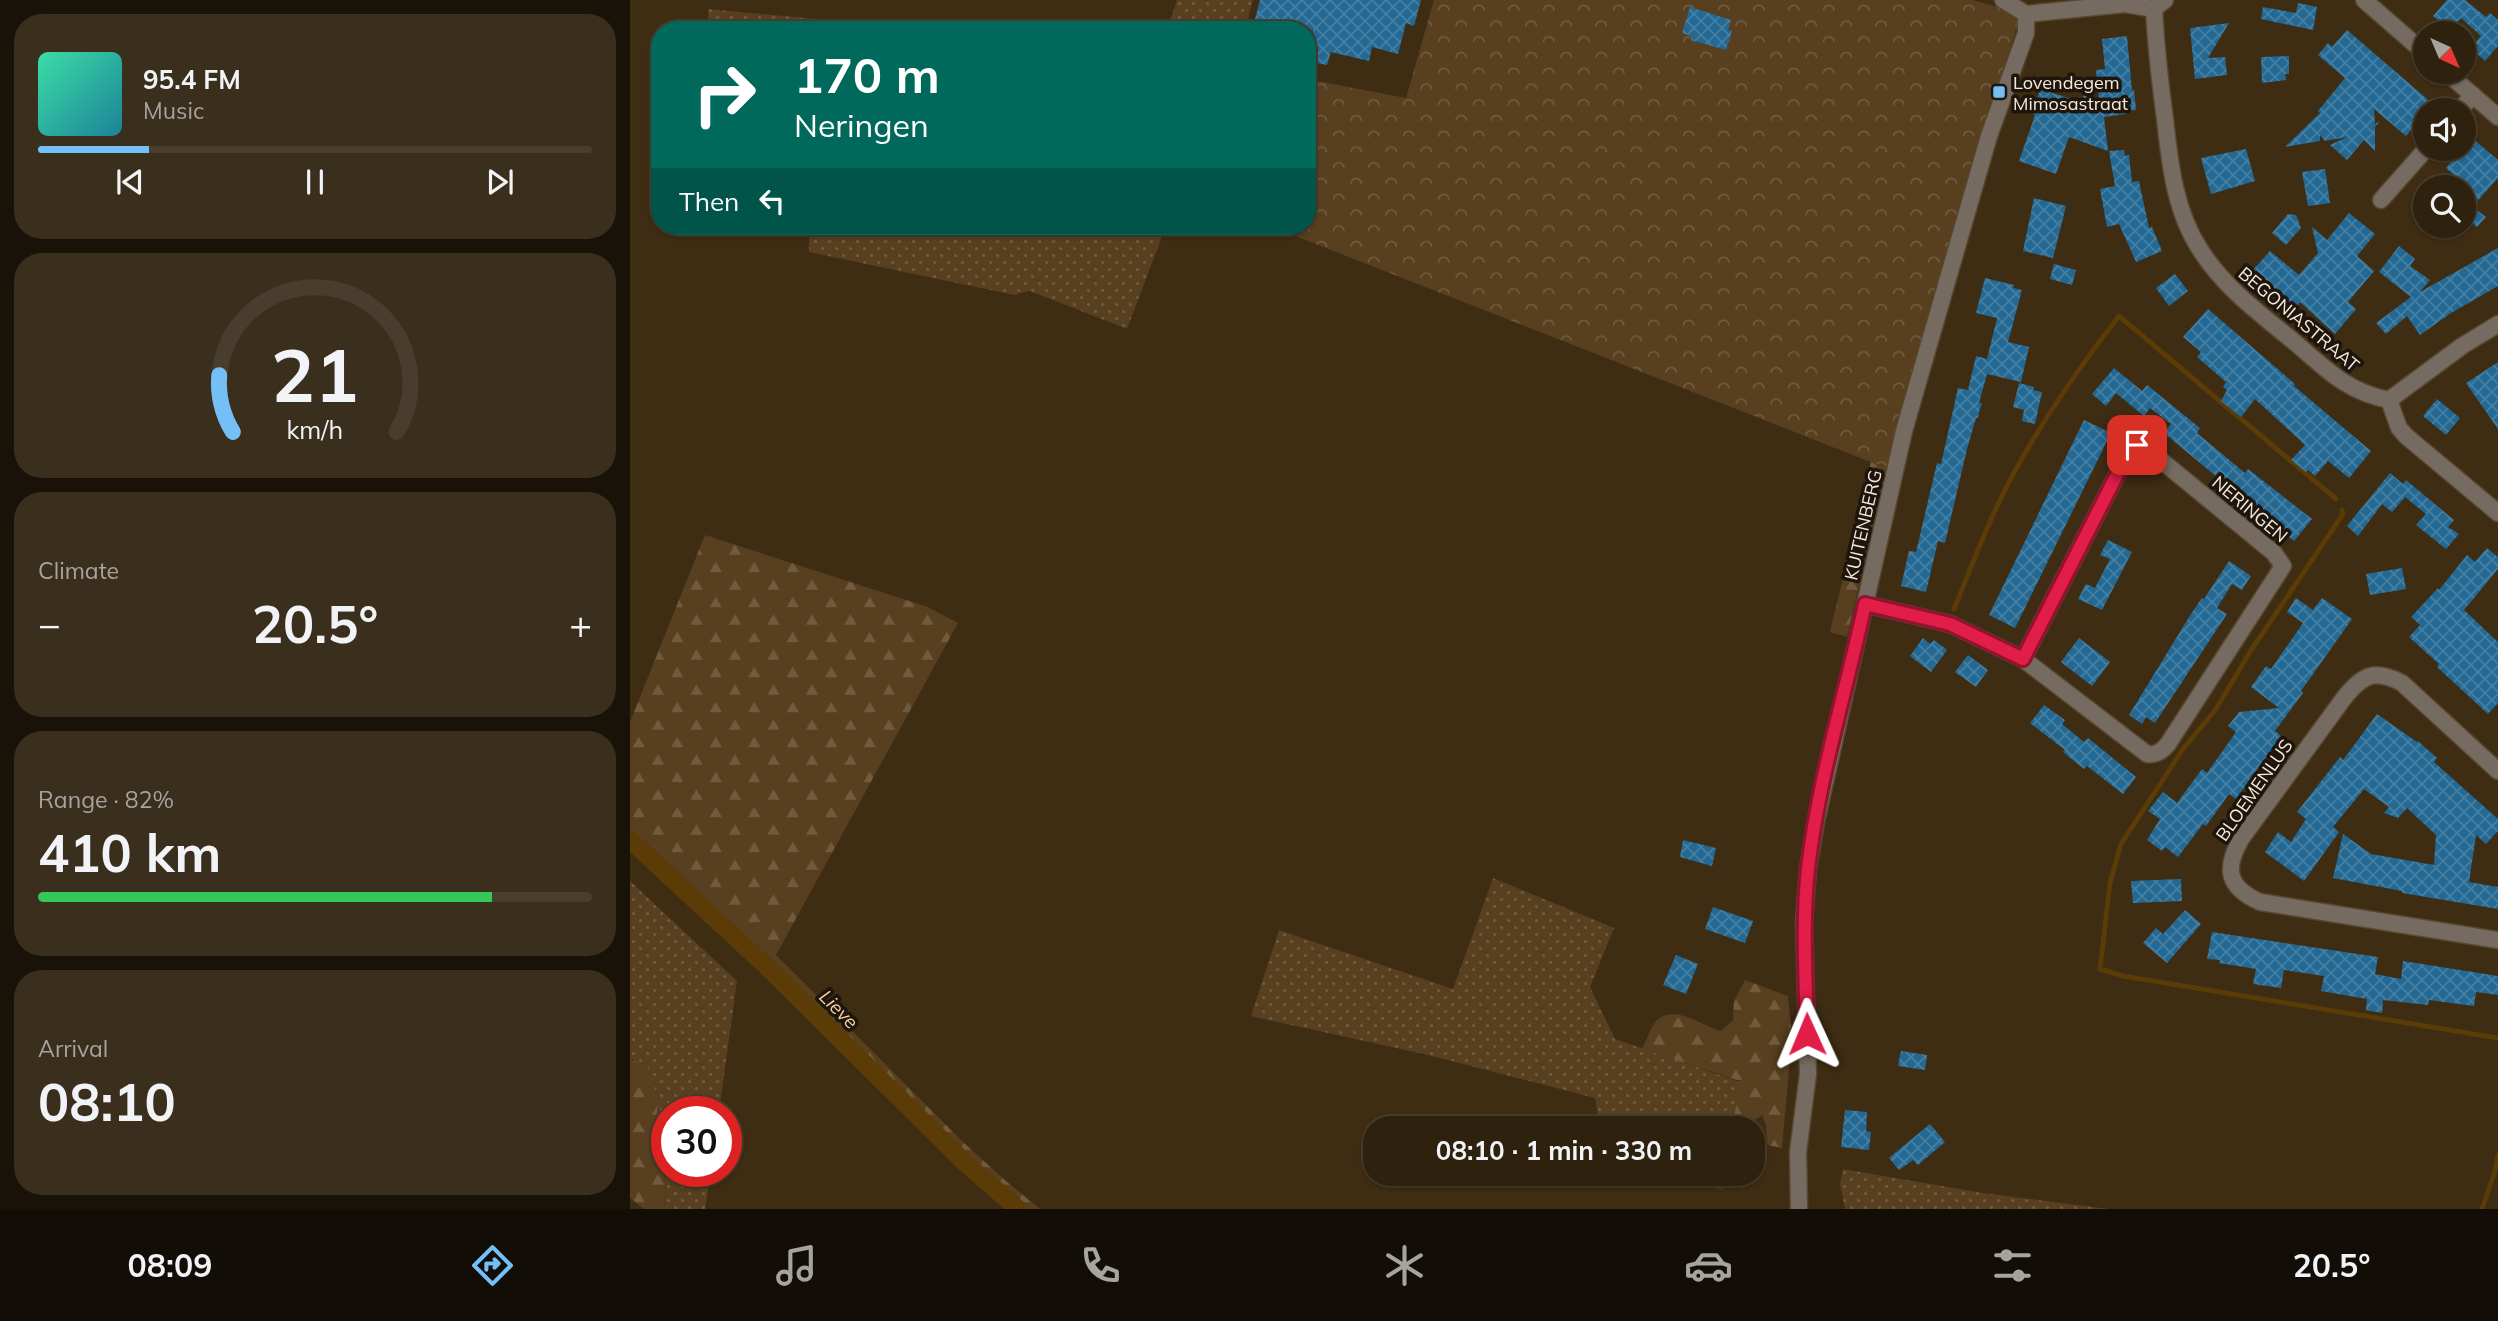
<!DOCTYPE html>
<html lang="en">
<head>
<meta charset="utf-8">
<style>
	:root { --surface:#2e210e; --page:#3a2e1c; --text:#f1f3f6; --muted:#a7a39e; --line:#493e2e; --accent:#74c0f6 }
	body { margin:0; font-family:Mulish,sans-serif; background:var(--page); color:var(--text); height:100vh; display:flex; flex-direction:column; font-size:26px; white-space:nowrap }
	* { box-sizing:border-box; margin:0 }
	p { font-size:23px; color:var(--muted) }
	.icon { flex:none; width:38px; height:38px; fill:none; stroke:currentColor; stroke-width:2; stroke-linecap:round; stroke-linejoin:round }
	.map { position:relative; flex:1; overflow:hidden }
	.details { display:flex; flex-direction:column; gap:14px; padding:14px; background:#191208; width:630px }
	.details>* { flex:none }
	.banner { position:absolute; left:21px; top:21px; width:665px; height:214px; border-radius:28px; box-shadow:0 2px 5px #0004,0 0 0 2px var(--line); background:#00695c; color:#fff; overflow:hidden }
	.needle { width:46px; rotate:136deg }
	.controls { position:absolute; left:1783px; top:21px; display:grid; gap:14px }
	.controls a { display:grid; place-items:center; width:63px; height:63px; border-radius:50%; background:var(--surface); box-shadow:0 2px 5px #0004,0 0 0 2px var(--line); font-size:35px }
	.speed { position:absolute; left:21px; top:1096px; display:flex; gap:14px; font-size:35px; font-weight:700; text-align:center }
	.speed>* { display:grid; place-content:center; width:91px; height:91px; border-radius:50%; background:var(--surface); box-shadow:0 2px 5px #0004,0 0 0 2px var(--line); line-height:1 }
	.speed .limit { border:10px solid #d22; background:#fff; color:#111 }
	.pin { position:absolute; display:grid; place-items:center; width:60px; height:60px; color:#fff; margin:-30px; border-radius:14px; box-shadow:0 4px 10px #0006 }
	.me { position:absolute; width:77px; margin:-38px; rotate:359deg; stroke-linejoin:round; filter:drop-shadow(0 0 5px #0008) }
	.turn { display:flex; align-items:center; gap:24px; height:147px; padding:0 28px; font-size:32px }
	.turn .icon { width:91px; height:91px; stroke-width:2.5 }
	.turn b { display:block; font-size:49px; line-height:60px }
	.then { display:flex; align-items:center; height:66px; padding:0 28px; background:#0003; gap:14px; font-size:26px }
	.big { font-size:52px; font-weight:700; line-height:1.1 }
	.details .tile { flex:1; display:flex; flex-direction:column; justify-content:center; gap:10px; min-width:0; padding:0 24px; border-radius:28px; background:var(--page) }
	.details .dial { align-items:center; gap:0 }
	.dial svg { height:182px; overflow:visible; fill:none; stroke:var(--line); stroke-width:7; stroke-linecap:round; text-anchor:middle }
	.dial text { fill:var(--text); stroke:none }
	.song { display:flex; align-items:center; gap:21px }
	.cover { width:84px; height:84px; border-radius:10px; background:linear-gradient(135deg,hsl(160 70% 55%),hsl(190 70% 35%)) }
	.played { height:7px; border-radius:4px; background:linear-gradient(90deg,var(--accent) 20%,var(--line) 20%) }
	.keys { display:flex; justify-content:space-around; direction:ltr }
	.heat { display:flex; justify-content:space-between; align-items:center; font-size:38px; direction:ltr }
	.charge { height:10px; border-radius:5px; background:linear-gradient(90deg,#34c759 82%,var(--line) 0) }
	.trip { position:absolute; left:733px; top:1116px; width:402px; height:70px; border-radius:28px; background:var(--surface); box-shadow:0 2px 5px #0004,0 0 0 2px var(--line); font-weight:700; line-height:70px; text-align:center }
	.tabs { display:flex; height:112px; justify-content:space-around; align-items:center; background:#120d06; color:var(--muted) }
	.tabs .icon { width:49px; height:49px }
	.tabs .on { color:var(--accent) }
	.tabs b { font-size:32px; color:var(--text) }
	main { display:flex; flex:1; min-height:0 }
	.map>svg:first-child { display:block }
	.grass { fill:url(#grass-dots) }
	.forest { fill:url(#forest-firs) }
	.park { fill:url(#park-crowns) }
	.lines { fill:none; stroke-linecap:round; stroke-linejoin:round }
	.stream { stroke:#5b3b06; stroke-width:5 }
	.canal { stroke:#5b3b06; stroke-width:18 }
	.building { fill:url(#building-cross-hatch) }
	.street-casing { stroke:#58472f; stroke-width:19 }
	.street { stroke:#756b60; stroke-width:16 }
	.route-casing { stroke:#92132f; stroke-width:18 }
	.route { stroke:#e11d48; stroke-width:12 }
	.poi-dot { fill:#74c0f6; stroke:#1e160c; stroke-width:2.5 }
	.labels { text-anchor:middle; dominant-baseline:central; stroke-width:7; stroke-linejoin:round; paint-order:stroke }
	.poi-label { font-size:18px; fill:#f6eadc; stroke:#1e160c; text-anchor:start }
	.street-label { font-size:18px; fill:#f6eadc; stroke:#1e160c }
	.water-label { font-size:19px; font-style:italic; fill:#f8d2a1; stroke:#1e160c }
</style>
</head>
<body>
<main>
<section class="details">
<div class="tile">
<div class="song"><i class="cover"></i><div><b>95.4 FM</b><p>Music</p></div></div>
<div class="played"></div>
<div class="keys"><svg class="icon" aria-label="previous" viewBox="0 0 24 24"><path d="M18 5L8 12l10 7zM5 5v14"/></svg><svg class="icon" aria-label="pause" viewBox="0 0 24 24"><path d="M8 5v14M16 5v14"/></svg><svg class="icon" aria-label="next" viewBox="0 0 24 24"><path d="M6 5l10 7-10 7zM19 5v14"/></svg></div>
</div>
<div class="tile dial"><svg viewBox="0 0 100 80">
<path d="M14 69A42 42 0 1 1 86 69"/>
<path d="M14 69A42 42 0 0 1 8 44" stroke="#74c0f6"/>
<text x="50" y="56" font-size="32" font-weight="700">21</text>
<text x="50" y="72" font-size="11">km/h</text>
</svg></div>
<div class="tile"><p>Climate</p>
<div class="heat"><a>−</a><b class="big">20.5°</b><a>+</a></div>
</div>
<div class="tile"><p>Range · 82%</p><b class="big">410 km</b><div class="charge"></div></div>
<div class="tile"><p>Arrival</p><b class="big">08:10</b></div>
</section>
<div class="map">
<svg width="1868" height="1209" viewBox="0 0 1868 1209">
	<defs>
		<pattern id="grass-dots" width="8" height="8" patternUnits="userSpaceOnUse" patternTransform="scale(1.75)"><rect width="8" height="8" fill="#573f1f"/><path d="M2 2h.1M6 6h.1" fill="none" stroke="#705b3f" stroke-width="1.8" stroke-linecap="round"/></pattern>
		<pattern id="forest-firs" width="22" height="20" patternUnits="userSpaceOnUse" patternTransform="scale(1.75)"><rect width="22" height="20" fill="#573f1f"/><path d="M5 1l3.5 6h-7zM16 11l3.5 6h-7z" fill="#705b3f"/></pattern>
		<pattern id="park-crowns" width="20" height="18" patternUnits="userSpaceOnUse" patternTransform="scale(1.75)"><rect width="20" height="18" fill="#573f1f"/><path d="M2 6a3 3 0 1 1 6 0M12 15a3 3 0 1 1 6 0" fill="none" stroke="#705b3f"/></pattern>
		<pattern id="building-cross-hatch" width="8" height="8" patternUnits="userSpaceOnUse" patternTransform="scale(1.75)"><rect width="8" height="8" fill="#236994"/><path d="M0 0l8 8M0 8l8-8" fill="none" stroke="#447fa2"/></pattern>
	</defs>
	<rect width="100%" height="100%" fill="#3e2c13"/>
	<g class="grass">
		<polygon points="547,0 623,0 615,30 537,30"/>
		<polygon points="78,9 304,30 79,30"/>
		<polygon points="179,226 536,226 497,329 400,291 384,295 179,252"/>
		<polygon points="863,878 984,928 960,987 985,1039 1110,1082 1103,1129 970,1129 965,1098 798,1055 621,1016 649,930 823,989"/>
		<polygon points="0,881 107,981 89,1111 37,1111 37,1171 81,1171 75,1209 34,1209 36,1181 24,1133 28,1104 4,1060 0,1060"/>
		<polygon points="1213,1169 1353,1193 1479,1209 1215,1209 1210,1183"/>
		<polygon points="1039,1174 1096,1174 1093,1190"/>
	</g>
	<g class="forest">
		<polygon points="1241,462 1256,468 1217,637 1200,632"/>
		<polygon points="75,535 298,607 328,623 146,955 333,1142 377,1182 410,1209 396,1209 383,1199 231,1054 142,961 0,831 0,722"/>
		<path d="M1115,980L1158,996L1162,1037L1152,1148L1137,1145L1136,1125L1132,1115L1117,1125H1103L1110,1081L1012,1049C1017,1040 1021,1025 1028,1019C1047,1005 1072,1026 1091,1031L1103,1020L1104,1001Z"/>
		<polygon points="0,1060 17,1065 22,1076 28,1104 24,1133 36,1180 34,1209 14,1209 0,1198"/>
	</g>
	<polygon class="park" points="804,0 1343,0 1391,14 1321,238 1256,468 640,226 677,226 677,79 776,98"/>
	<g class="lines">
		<g class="stream">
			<polyline points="1712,510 1713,514 1620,652 1586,709 1553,749 1491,844 1480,883 1470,969 1493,976 1868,1038"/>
			<path d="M1324,609C1344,560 1363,509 1390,462C1419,411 1453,362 1489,316L1706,499"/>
			<polyline points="1852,1209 1865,1171 1868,1155"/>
		</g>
		<polyline class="canal" points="0,840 137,967 334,1162 388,1209"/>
	</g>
	<g class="building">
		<polygon points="630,0 791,0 784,26 776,23 768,54 742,47 739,61 701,52 697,65 677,61 683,30 622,30"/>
		<polygon points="1817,0 1835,0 1856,17 1860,13 1868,20 1868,46 1855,61 1841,48 1851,36 1831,18 1820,30 1803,16"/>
		<polygon points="1668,3 1687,7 1683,30 1631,19 1633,7 1666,13"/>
		<polygon points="1060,7 1101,20 1098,30 1102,31 1096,50 1061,40 1062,36 1052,33"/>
		<polygon points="1599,23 1578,58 1595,57 1597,75 1565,79 1560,28"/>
		<polygon points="1717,30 1803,104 1776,136 1744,109 1745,124 1750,121 1745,127 1745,151 1734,140 1717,160 1700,145 1717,137 1695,141 1690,135 1690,141 1655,147 1690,113 1688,111 1715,78 1688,55 1698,43 1702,47"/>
		<polygon points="1497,36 1502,91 1504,90 1506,110 1495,111 1496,114 1474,117 1478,151 1439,137 1426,174 1389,161 1405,115 1403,114 1410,89 1451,102 1454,95 1469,100 1466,70 1475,69 1472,39"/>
		<polygon points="1659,56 1659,74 1655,74 1656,80 1632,83 1631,57"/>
		<polygon points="1842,138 1868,160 1868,178 1843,206 1834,199 1834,187 1815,187 1825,176 1816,168"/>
		<polygon points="1616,149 1625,181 1581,194 1571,158"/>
		<polygon points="1494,150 1495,156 1499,155 1502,182 1509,181 1519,228 1522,227 1532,251 1506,262 1489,224 1477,227 1470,189 1485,186 1479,151"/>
		<polygon points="1695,169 1700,203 1678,206 1672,172"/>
		<polygon points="1404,198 1436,206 1423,258 1393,251"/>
		<polygon points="1844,208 1856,217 1847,227 1835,217"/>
		<polygon points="1719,213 1745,234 1727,256 1744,271 1718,302 1726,309 1705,334 1670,302 1666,308 1622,271 1640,251 1669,275 1688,253 1682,227 1697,240"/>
		<polygon points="1658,214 1666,215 1671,228 1656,245 1642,233"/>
		<polygon points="1769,246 1785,259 1780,266 1800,280 1790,292 1868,248 1868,286 1821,313 1790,335 1777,316 1756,334 1746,323 1781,297 1749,272"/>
		<polygon points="1424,264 1446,270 1442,285 1420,279"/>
		<polygon points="1545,274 1558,291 1539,306 1526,288"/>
		<polygon points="1355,278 1384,285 1383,288 1392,290 1378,342 1399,347 1391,382 1357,374 1349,403 1352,403 1349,412 1348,418 1346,418 1337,449 1315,543 1308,541 1296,592 1271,586 1279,551 1286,552 1307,463 1311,464 1328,388 1338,390 1346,356 1357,359 1367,318 1346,313"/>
		<polygon points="1578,309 1665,384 1664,386 1741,451 1719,478 1698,461 1685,476 1678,470 1676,472 1661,460 1675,445 1625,399 1611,417 1591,401 1597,390 1593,387 1596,382 1567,357 1571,352 1553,337"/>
		<polygon points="1868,362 1868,429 1836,383"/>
		<polygon points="1484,368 1512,391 1517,385 1570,428 1567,433 1615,473 1618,469 1682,519 1664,541 1534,433 1541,424 1520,408 1514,416 1486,393 1476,406 1462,394"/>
		<polygon points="1389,383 1404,387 1403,390 1412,392 1405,424 1392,421 1394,410 1383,407"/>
		<polygon points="1807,399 1830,418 1816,435 1793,416"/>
		<polygon points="1454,420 1481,433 1385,628 1359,615"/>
		<polygon points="1760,473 1773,484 1776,480 1824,520 1818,527 1829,534 1816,549 1786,525 1796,514 1775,497 1762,512 1752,504 1728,536 1717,526"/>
		<polygon points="1478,540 1502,552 1472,610 1448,599 1456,584 1465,588 1480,559 1470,555"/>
		<polygon points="1857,548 1868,557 1868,569 1834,610 1868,642 1868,703 1858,714 1807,667 1809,664 1779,637 1790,625 1781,617 1808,588 1809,590 1837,555 1845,562"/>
		<polygon points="1599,561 1621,576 1612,590 1602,584 1587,608 1597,614 1525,723 1516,717 1512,724 1499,715 1561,614 1572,598 1574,599"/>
		<polygon points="1772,568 1776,589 1740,595 1736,574"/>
		<polygon points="1666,598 1683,610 1692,598 1722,619 1671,691 1673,693 1645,731 1651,736 1606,799 1599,794 1576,826 1573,824 1548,857 1535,847 1532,851 1517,840 1530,819 1518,811 1533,792 1547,803 1572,769 1577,773 1606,732 1598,726 1609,712 1649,708 1621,687 1636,666 1641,669 1673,623 1657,612"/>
		<polygon points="1293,638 1300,644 1304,640 1317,650 1301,672 1280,656"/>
		<polygon points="1449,638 1480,662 1462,686 1431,662"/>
		<polygon points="1338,655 1358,670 1346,687 1325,672"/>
		<polygon points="1414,705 1435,720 1432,724 1454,742 1458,738 1506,777 1493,794 1457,766 1454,769 1433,752 1435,750 1400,723"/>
		<polygon points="1747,714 1787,742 1788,741 1807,758 1804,762 1868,819 1868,831 1856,844 1846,835 1839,882 1868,887 1868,909 1772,893 1772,891 1703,878 1713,834 1741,854 1804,865 1806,835 1777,808 1768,818 1754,813 1759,807 1734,789 1703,827 1709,832 1674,881 1635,852 1648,832 1661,842 1676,819 1667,812 1710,757 1713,760"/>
		<polygon points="1053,840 1086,848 1082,866 1050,857"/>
		<polygon points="1551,879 1552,901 1503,903 1501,881"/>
		<polygon points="1083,907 1123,921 1115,943 1075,929"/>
		<polygon points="1555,910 1571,924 1537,963 1513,943 1526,928 1533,934"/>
		<polygon points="1582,932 1748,957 1745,974 1771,979 1773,961 1868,976 1868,995 1846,992 1844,1006 1799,1000 1798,1005 1753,1000 1752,1013 1736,1010 1737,999 1691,991 1694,976 1654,970 1651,988 1623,984 1626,969 1589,963 1590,960 1577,959"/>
		<polygon points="1046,955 1068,964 1056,994 1033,985"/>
		<polygon points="1271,1051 1297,1055 1295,1070 1268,1066"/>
		<polygon points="1215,1110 1237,1112 1236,1131 1241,1132 1239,1150 1211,1147"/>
		<polygon points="1300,1124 1315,1142 1288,1165 1283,1160 1269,1170 1259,1158"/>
	</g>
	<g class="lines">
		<g class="street-casing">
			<g id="street">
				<polyline points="1734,0 1796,54"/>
				<path d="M1524,9C1526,46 1530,82 1535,119C1540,165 1545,212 1571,251C1594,287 1629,313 1662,340C1694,367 1716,392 1759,400L1769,428L1776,436L1868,513"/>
				<polyline points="1396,14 1495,4 1524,9 1535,0"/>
				<polyline points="1816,72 1868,117"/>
				<polyline points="1830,110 1843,95"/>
				<polyline points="1751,200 1796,149"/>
				<polyline points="1759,400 1832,346 1868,324"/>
				<path d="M1235,604L1320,624L1393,659L1517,754C1527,755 1532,751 1538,744L1653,566L1644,553L1516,448L1507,445L1499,451L1393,659"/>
				<path d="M1868,771L1772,683C1745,669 1733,674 1714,698L1611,839C1594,869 1597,887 1630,902L1868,940"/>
				<polyline points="1169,1209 1168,1152 1178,1074 1174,922 1178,869 1186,822 1274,431 1359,136 1396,33 1396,14 1373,0"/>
			</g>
		</g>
		<use href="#street" class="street"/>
	</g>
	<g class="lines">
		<g class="route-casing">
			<path id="route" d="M1177,1034C1176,979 1172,924 1178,869C1188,780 1216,692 1235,604L1320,624L1393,659L1499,451L1507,445"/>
		</g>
		<use href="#route" class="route"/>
	</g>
	<rect class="poi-dot" x="1362" y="85" width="14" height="14" rx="3.5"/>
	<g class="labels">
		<g class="poi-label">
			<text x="1383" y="82">Lovendegem<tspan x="1383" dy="21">Mimosastraat</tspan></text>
		</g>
		<g class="street-label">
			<text transform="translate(1669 319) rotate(40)">BEGONIASTRAAT</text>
			<text transform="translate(1620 509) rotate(40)">NERINGEN</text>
			<text transform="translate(1233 525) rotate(-77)">KUITENBERG</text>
			<text transform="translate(1624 790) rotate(-55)">BLOEMENLUS</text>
		</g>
		<g class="water-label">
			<text transform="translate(209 1009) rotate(45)">Lieve</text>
		</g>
	</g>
</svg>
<div class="controls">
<a><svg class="needle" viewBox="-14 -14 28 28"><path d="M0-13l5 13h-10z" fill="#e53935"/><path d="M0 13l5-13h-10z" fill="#a7a39e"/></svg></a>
<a><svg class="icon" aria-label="sound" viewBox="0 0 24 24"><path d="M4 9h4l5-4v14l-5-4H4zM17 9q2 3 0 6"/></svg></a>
<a><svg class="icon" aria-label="search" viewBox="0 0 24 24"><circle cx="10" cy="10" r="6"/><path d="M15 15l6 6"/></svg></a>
</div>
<div class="speed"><div class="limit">30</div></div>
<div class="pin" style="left:1507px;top:445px;background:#d93025"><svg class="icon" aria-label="arrive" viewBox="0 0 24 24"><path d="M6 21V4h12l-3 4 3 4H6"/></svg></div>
<svg class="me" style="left:1177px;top:1034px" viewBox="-20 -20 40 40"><path d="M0-17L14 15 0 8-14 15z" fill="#e11d48" stroke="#fff" stroke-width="4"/></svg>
<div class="trip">08:10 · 1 min · 330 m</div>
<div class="banner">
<div class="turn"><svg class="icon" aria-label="right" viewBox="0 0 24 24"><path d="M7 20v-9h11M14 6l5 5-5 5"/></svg><div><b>170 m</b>Neringen</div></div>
<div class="then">Then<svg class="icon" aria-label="left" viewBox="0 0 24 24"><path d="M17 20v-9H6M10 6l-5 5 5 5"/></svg></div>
</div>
</div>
</main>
<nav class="tabs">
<b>08:09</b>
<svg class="icon on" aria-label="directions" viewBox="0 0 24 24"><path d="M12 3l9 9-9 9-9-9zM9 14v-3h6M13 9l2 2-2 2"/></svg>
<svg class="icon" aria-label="music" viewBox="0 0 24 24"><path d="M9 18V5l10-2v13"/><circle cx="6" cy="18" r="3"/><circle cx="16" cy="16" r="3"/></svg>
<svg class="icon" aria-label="phone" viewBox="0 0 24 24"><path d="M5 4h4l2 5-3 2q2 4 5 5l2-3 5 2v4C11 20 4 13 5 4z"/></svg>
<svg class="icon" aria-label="climate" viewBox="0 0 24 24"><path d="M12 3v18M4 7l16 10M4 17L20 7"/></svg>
<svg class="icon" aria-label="car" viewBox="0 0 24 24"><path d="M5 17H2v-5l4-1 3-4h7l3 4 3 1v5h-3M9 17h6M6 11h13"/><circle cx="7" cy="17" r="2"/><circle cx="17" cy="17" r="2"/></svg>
<svg class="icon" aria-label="filters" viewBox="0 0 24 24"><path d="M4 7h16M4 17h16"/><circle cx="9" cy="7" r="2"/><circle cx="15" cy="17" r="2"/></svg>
<b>20.5°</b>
</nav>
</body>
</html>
